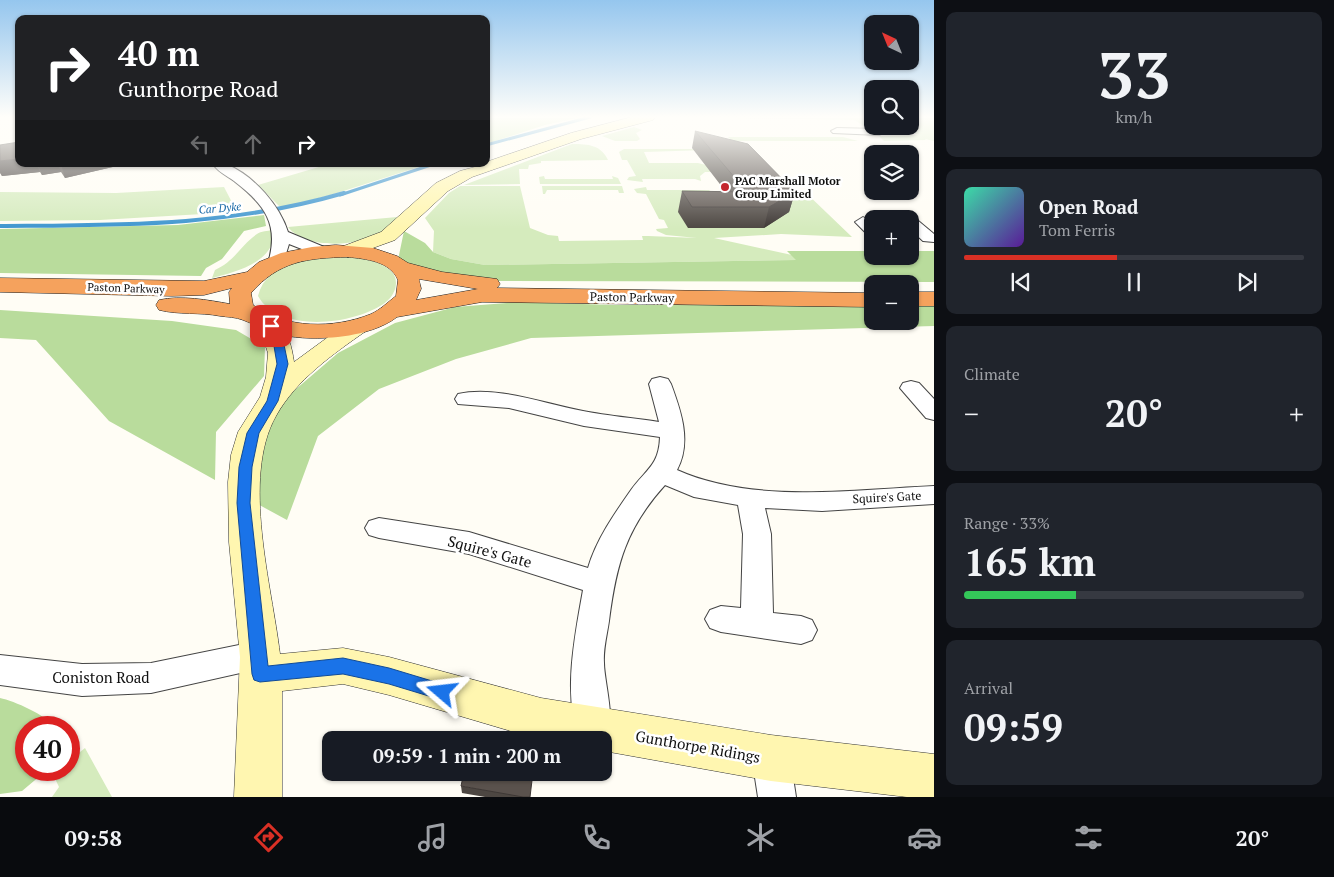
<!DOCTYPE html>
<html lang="en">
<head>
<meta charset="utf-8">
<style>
	:root { --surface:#171b24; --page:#20242c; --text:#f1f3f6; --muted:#9ea1a6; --line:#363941; --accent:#d93025 }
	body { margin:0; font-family:"PT Serif",serif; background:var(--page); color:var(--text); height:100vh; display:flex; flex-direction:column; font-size:19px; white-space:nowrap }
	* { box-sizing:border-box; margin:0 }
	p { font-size:16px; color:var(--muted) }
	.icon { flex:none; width:28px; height:28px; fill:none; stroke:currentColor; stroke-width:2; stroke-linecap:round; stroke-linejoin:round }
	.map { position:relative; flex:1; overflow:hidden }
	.drawer { display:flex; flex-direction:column; gap:12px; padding:12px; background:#0d0f14; width:400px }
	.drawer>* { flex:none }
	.banner { position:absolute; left:15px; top:15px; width:475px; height:152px; border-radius:10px; box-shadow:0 1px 4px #0004; background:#202124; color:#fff; overflow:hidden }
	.needle { width:32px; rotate:317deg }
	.controls { position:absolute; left:864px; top:15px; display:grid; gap:10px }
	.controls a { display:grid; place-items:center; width:55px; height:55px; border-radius:10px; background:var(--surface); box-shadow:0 1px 4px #0004; font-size:25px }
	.speed { position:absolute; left:15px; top:716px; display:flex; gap:10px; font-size:25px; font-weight:700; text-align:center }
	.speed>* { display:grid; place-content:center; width:65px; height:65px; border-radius:50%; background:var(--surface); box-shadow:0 1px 4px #0004; line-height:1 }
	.speed .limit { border:8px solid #d22; background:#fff; color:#111 }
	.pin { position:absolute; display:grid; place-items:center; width:42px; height:42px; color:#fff; margin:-21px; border-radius:10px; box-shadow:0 2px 8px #0006 }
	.me { position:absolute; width:55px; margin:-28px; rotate:287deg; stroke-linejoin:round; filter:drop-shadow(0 0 4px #0008) }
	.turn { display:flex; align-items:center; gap:18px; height:105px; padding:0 20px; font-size:22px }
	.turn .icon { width:65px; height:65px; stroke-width:2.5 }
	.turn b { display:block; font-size:35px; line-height:42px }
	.lanes { display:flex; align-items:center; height:48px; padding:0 20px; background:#0003; justify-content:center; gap:25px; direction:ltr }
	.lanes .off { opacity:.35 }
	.big { font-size:38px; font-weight:600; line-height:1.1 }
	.drawer .widget { flex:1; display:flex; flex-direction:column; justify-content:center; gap:8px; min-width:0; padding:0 18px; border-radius:10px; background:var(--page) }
	.drawer .dial { align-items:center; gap:0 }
	.dial b { font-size:65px; line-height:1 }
	.song { display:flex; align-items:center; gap:15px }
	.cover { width:60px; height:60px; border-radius:8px; background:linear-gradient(135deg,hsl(160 70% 55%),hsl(270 70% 35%)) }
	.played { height:5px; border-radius:2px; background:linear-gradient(90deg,var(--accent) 45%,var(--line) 45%) }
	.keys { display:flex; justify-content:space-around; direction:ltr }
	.heat { display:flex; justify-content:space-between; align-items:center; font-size:28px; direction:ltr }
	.charge { height:8px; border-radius:4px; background:linear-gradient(90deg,#34c759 33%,var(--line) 0) }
	.trip { position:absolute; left:322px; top:731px; width:290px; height:50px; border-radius:10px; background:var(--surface); box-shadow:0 1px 4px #0004; font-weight:600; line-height:50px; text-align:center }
	.tab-bar { display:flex; height:80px; justify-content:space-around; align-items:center; background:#090b0e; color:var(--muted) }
	.tab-bar .icon { width:35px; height:35px }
	.tab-bar .active { color:var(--accent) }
	.tab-bar b { font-size:22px; color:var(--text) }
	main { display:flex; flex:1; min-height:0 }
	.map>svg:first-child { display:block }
	.green { fill:#d5ebbd }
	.forest { fill:#b9dc9c }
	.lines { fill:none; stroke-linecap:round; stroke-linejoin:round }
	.stream-far1 { stroke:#3f96cf; stroke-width:3 }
	.stream { stroke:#3f96cf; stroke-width:4 }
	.street-casing { stroke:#444; stroke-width:2 }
	.secondary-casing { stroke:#333; stroke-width:1 }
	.highway-casing { stroke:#222; stroke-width:1 }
	.street { fill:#fff; fill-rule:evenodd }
	.secondary { fill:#fff6b0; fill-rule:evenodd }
	.highway { fill:#f5a25d; fill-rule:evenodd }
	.wall { fill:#4d4742 }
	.shaded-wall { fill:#3f3936 }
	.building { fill:#5a524d; stroke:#3f3936 }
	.route { fill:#1a73e8; stroke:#114b97 }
	.poi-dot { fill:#c4262e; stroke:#fff; stroke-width:2 }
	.labels { text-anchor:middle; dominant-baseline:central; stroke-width:5; stroke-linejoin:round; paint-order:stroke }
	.far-poi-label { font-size:11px; font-weight:bold; fill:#111; stroke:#fff; text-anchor:start }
	.far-water-label { font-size:11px; font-style:italic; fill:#1768a6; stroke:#fff }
	.far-street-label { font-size:11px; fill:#111; stroke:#fff }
	.street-label { font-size:12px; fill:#111; stroke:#fff }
	.near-street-label { font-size:15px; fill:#111; stroke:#fff }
</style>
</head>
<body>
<main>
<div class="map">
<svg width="934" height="797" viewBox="0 0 934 797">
	<rect width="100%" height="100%" fill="#fffdf5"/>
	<g class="green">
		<polygon points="582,117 545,125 486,144 486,118"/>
		<polygon points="910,117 934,117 934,141 925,139 926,140 884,141 879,136 918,135 907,129 869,129 854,120 733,118 872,118 872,126 910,126"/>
		<polygon points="634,127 642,130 636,133 640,139 637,141 615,141 602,136"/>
		<polygon points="728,137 843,137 858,141 732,141"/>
		<path d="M572,144C589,144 601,145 608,160L541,161V163L529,165L528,169H519L520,184L464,185Z"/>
		<polygon points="624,149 739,149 644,152 649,163 698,163 714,167 717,172 705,172 700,176 701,181 695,179 642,179 643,182 627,180 629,177 636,176 627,160 622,160 619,152"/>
		<polygon points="329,164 428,164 334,194 281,208 258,185"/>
		<polygon points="544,176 545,179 613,179 612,176 618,178 621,184 540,184 539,177"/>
		<polygon points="460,186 520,186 530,228 548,235 558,236 559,241 643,240 642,236 648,236 697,238 666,235 657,231 656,229 668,228 664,220 659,219 646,194 637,193 634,189 646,187 647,190 709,190 715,195 769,190 803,190 852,237 781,234 714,238 792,255 797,260 485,265 451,259 433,252 434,231 425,218 449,193"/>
		<polygon points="542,186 622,186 624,193 619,193 618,190 547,190 545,194 543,194"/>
		<polygon points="224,187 237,212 100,220 0,221 0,192 116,193"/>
		<path d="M397,217C394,222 389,228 384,231C361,247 305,250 288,227Z"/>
		<path d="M272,230C272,235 273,242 271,246C261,266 231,273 212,278L215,270C235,261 241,245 257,234C261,231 268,231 272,230Z"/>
		<path d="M343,256C357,257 397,262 396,283C396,290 392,297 386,302C356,325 279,334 258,296C267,260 312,259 343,256Z"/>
		<polygon points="85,748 112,797 52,797 59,787 51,770 69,770 69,761"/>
	</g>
	<g class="forest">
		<polygon points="264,215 266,226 244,231 222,259 206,268 201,276 0,273 0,229 178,225"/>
		<polygon points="404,231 425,243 433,252 451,259 485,265 796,260 787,251 872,251 872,256 910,256 910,251 934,251 934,282 486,281 433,273 398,260"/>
		<polygon points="519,302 614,305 872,305 872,321 910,321 910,305 934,305 934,326 531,338 456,359 379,389 318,436 287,520 252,501 261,442 282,401 338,353 395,323 455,307"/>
		<polygon points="0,310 172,321 236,330 265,347 264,376 216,432 215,480 109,421 36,340 0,338"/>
		<path d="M0,698C14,701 47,715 53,727L26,728V770H47L22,791L0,794Z"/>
	</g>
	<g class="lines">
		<g class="stream-far1">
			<polyline points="486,145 590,117"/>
			<polyline points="340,195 434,164"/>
		</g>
		<path class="stream" d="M0,226C120,225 227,227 344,193"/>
		<g class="street-casing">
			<g id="street">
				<polygon points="837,128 879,129 885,132 879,135 833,133 831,131"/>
				<path d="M213,164C218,164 224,163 228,165C254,176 280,206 288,232L329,249L331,252L329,255H317L289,244L282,267H270L268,263C280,224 264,204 234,181C227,176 217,171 213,164Z"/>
				<polygon points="863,217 872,222 872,235 866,233 855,222"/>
				<polygon points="911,217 916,219 934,234 934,242 923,241 910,229 910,219 906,219"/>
				<path d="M660,377L668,379L671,384C681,411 692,442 677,470C753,504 852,490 934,486V504L822,511L765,508L771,534L773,613L801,616L812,620L817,630L812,640L801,644L721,632L710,628L705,619L710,610L721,606L741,608L743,534L738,505L694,497L665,485C626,528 616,565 609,621C607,635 603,649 604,663C604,682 618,728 604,741L580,740C562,697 575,635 583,590L469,554L379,538L369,535L365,528L369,521L379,518L469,532L588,568C596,540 615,513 631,490C646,469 659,466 660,437L584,426L509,408L458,404L455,399L458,394C496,385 545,404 583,411C608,416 634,418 659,422L649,384L652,379Z"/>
				<polygon points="911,381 919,383 934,399 934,420 926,418 900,388 903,383"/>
				<polygon points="259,641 271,646 276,656 271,666 151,693 82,696 0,685 0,655 82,664 151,663"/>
				<polygon points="771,739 784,745 790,758 796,797 758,797 752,758 758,745"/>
			</g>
		</g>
		<g class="secondary-casing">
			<g id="secondary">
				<polygon points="632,117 655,117 653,120 581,139 472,177 448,191 395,240 348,257 341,255 338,251 341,247 381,232 436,183 460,171 486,164 486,162 571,133"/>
				<path d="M271,319L279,321C288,333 292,347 294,362L350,321L358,319L366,321L370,326L366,331C333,354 296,380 276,416C241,478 272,586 280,654L343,648L389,657L541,698L771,735L934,754V797H907L771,781L604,751V740H541L389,695L343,684L282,691V797H234L240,657L229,542L228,482L231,455L238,432L260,397L266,377L268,353L259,326L263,321Z"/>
			</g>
		</g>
		<g class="highway-casing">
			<g id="highway">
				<path d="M336,245L373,248L397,256L408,263L442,272L497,279L500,284L497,288L872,293V307L482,302L397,317C370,338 315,342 282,335C267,331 256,325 243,320C236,317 227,317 220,316C200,312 179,315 159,310L156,305L159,300C181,295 208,300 230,304L229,292L232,288L204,295L172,296L0,292V278L204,281L247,272L259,262L281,253L312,247ZM348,257C366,259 390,261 398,280L396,296C388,302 380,310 371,314C334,329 285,329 253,305L251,293C279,261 307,258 348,257ZM419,279L478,289L416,300L421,289Z"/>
				<rect x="910" y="292" width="24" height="14"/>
			</g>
		</g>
		<use href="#street" class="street"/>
		<use href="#secondary" class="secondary"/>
		<use href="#highway" class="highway"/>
	</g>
	<g class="wall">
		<polygon points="695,131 795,192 789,212 764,228 688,228 678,212 682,191 726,192 692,148"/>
		<polygon points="0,145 19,164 116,164 117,166 65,178 61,172 42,175 40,172 2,176 0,173"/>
		<polygon points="461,786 530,797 485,797 462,793"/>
	</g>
	<g class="shaded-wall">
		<polygon points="19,159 19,164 37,164 40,172 2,176 0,172 0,161"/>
		<polygon points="38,164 58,164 61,172 42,175"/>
		<polygon points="61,164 116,164 117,166 65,178"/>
		<polygon points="795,192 789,212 764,228 769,207"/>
	</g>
	<g class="building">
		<polygon points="695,131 748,144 795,192 769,207 692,207 682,191 747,192"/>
		<polygon points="19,142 19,159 0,161 0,145"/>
		<polygon points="464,772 533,772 530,797 523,797 461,786"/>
	</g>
	<linearGradient id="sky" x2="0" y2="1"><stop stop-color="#95c6ee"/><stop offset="0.51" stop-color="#fffefa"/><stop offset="1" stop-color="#fffefa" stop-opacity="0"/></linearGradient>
	<rect width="934" height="229" fill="url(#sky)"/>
	<polygon class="route" points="268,324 276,326 283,340 288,364 278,401 259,433 252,467 250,503 268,666 343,658 389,668 442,684 448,686 451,692 448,698 442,700 389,684 343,674 260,682 254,680 252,674 237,503 239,467 247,433 267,401 277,364 273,340 266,326"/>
	<circle class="poi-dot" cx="725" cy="187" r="5"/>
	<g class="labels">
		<g class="far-poi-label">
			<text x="735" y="181">PAC Marshall Motor<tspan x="735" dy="13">Group Limited</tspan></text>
		</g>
		<g class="far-water-label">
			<text transform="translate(220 208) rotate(-5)">Car Dyke</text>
		</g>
		<g class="far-street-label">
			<text transform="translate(126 288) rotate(2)">Paston Parkway</text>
		</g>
		<g class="street-label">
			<text transform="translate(632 297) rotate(1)">Paston Parkway</text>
			<text transform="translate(887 497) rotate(-3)">Squire's Gate</text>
		</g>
		<g class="near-street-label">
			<text transform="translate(490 551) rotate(15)">Squire's Gate</text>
			<text x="101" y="677">Coniston Road</text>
			<text transform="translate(698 746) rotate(10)">Gunthorpe Ridings</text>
		</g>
	</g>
</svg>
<div class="controls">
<a><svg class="needle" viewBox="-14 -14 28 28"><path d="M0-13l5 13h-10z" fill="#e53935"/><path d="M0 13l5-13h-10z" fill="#9ea1a6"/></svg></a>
<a><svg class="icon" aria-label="search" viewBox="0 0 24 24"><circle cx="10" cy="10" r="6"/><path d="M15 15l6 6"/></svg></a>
<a><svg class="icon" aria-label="layers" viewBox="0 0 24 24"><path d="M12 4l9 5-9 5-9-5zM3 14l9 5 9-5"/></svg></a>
<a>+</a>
<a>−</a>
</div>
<div class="speed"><div class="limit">40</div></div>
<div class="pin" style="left:271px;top:326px;background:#d93025"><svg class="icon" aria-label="arrive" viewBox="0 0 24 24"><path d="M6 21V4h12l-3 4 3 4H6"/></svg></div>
<svg class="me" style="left:442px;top:692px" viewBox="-20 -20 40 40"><path d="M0-17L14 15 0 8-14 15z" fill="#1a73e8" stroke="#fff" stroke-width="4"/></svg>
<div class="trip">09:59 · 1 min · 200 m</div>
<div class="banner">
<div class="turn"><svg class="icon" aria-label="right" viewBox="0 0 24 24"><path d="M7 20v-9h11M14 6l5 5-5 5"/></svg><div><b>40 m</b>Gunthorpe Road</div></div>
<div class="lanes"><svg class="icon off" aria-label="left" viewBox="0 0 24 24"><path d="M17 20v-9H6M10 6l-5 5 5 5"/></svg><svg class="icon off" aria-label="ahead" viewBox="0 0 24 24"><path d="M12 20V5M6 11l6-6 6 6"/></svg><svg class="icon" aria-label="right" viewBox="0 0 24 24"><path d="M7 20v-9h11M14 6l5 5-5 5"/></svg></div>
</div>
</div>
<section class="drawer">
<div class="widget dial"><b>33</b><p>km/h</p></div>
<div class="widget">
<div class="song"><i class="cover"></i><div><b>Open Road</b><p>Tom Ferris</p></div></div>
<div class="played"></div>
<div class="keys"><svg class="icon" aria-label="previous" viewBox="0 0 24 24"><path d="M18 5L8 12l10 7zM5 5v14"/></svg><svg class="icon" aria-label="pause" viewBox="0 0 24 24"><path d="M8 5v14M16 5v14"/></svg><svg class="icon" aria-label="next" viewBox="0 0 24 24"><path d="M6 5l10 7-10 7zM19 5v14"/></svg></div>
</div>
<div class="widget"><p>Climate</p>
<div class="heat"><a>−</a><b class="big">20°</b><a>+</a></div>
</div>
<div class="widget"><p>Range · 33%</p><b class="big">165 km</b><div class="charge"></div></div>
<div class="widget"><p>Arrival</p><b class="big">09:59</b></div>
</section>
</main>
<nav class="tab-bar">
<b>09:58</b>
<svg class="icon active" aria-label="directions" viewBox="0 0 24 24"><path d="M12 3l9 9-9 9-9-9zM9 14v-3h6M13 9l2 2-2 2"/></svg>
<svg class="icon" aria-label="music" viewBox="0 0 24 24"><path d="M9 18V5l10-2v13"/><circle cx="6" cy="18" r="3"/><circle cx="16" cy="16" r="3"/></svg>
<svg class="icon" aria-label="phone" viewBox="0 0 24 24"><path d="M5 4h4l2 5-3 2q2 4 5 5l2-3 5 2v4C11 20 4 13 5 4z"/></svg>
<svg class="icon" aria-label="climate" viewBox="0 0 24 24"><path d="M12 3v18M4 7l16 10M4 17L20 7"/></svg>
<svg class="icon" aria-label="car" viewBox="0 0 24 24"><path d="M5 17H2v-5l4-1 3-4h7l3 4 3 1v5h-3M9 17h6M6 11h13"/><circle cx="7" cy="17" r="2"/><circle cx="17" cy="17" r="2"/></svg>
<svg class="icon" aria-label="filters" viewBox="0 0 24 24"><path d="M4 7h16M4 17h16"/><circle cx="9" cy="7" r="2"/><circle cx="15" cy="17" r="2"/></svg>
<b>20°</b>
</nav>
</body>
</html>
